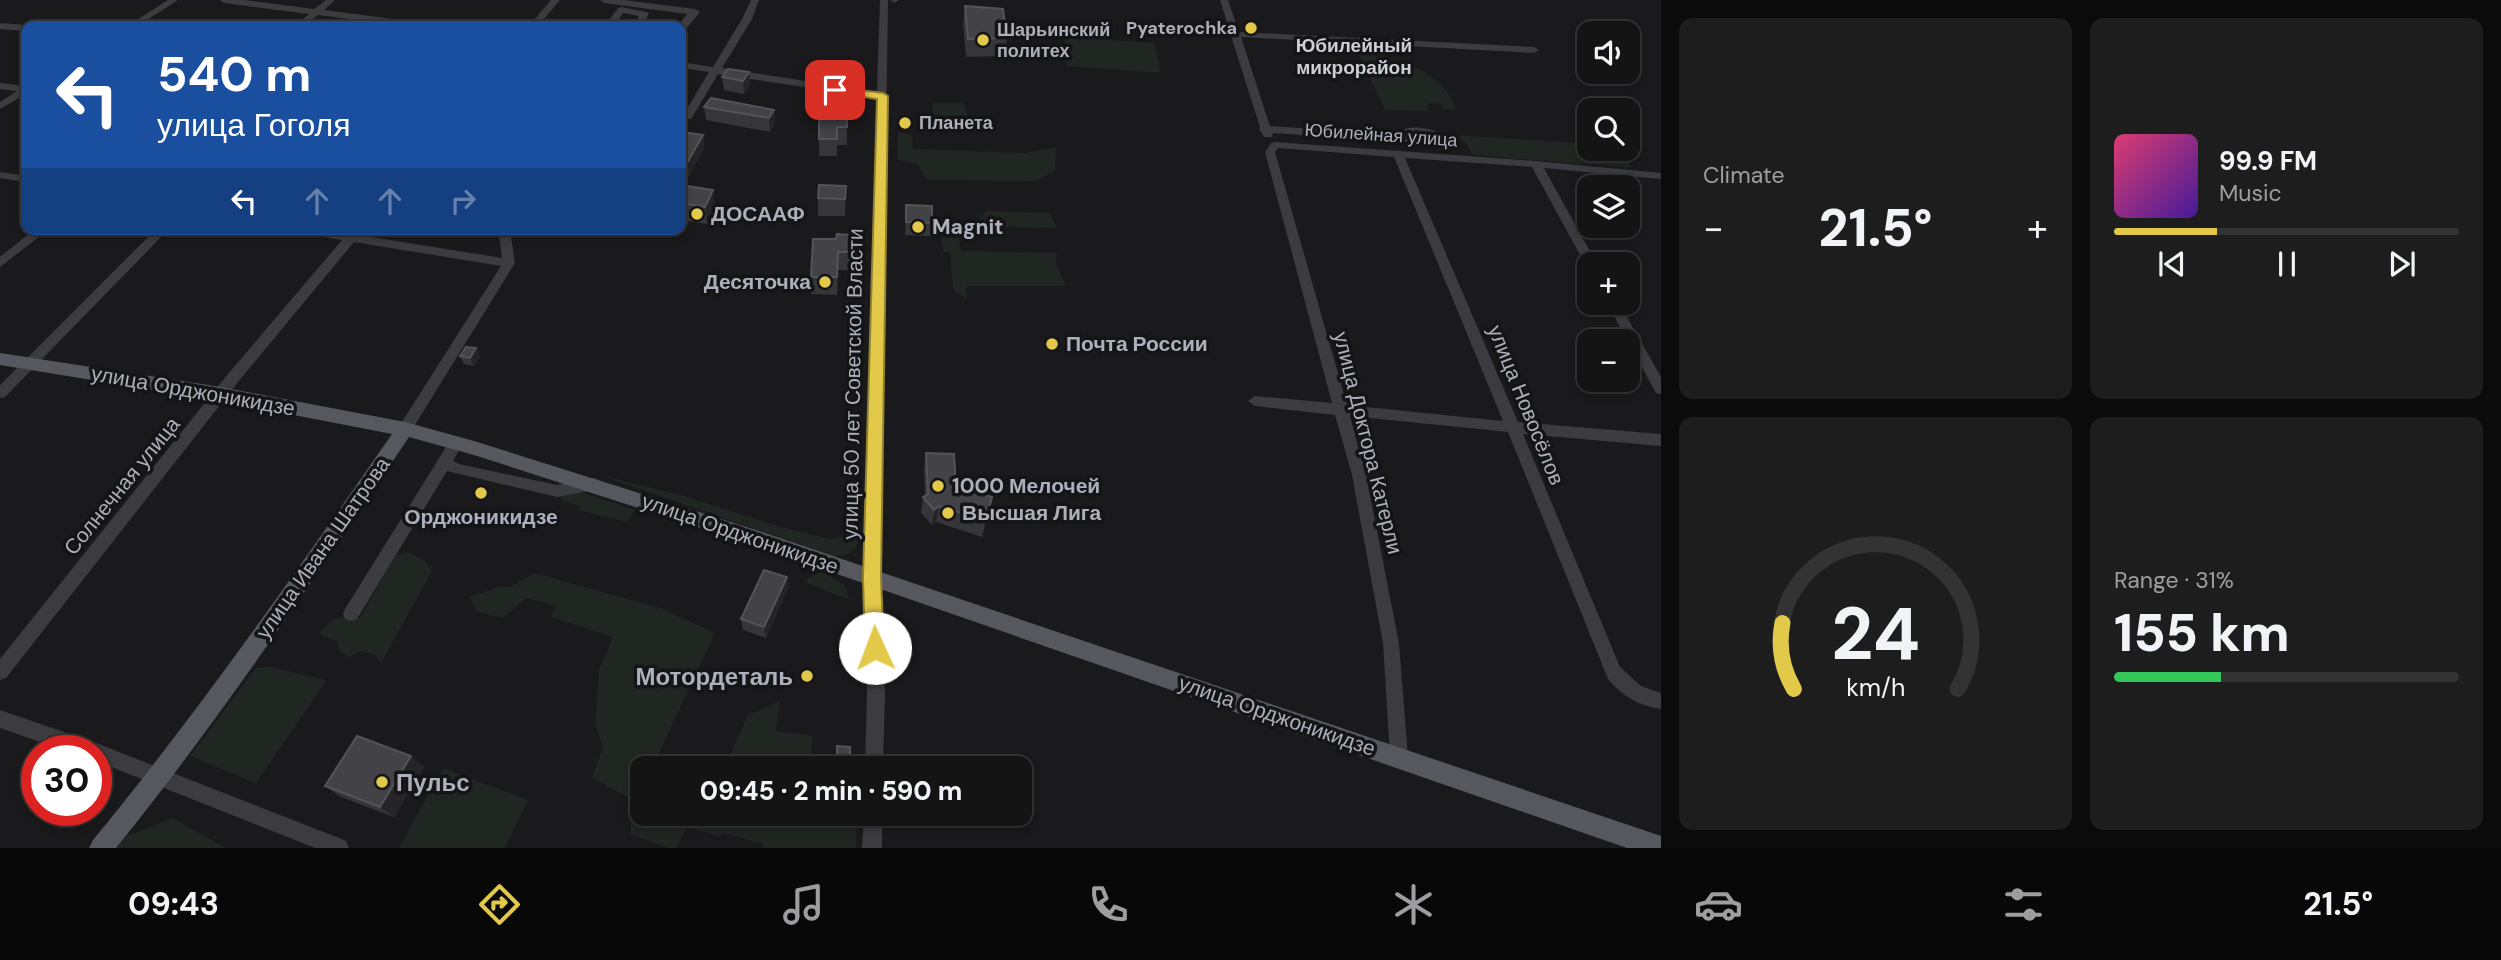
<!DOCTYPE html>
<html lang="en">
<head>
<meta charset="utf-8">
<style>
	:root { --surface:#141415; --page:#1d1d1e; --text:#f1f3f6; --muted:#9d9ea0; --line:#333334; --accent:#e3c94a }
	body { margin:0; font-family:"DM Sans",sans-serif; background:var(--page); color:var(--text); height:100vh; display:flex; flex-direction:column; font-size:26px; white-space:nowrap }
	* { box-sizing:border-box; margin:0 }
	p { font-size:23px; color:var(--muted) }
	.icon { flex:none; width:38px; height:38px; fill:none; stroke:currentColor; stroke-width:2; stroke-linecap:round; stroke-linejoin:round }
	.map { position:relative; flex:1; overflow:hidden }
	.sheet { display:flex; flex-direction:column; gap:18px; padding:18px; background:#0b0b0c; width:840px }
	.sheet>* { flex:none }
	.guide { position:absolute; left:21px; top:21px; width:665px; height:214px; border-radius:14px; box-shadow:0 4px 10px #0003,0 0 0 2px var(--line); background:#1a4fa0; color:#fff; overflow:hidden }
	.buttons { position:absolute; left:1577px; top:21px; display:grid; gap:14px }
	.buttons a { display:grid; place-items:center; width:63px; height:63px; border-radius:14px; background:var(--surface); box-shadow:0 4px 10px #0003,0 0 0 2px var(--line); font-size:35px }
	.speed { position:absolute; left:21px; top:735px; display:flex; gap:14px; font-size:35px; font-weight:700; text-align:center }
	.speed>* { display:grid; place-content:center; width:91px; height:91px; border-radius:50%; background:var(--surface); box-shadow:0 4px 10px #0003,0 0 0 2px var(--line); line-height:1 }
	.speed .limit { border:10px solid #d22; background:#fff; color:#111 }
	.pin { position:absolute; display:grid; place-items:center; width:60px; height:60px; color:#fff; margin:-30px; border-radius:14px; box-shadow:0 4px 10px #0006 }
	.me { position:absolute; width:77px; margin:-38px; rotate:358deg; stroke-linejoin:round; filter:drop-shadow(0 0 5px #0008) }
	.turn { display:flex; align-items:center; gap:24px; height:147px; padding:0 21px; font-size:32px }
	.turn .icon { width:91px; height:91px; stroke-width:2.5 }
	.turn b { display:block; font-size:49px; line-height:60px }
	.lanes { display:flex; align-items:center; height:66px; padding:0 21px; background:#0003; justify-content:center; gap:35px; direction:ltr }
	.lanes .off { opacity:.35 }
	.big { font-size:52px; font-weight:800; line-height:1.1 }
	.sheet .card { flex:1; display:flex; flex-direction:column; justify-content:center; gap:10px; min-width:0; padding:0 24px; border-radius:14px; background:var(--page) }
	.sheet .dial { align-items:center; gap:0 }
	.dial svg { height:182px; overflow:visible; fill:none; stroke:var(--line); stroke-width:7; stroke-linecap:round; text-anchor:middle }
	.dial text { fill:var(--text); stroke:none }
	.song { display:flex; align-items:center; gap:21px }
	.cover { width:84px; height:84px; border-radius:10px; background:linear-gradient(135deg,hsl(340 70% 55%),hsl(260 70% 35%)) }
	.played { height:7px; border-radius:4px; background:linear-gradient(90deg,var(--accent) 30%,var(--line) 30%) }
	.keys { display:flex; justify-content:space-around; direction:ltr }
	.heat { display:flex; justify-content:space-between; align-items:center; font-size:38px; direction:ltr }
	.charge { height:10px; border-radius:5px; background:linear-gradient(90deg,#34c759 31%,var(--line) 0) }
	.sheet .tiles { flex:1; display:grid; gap:18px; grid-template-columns:repeat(2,1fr) }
	.trip { position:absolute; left:630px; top:756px; width:402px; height:70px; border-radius:14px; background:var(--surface); box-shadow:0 4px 10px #0003,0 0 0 2px var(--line); font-weight:800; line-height:70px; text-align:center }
	.tab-bar { display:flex; height:112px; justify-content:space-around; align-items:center; background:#080808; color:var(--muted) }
	.tab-bar .icon { width:49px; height:49px }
	.tab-bar .on { color:var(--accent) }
	.tab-bar b { font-size:32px; color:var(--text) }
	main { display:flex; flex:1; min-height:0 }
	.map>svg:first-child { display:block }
	.green { fill:#202622 }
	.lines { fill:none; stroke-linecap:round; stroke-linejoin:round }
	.minor { fill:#3b3b40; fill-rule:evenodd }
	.major { fill:#57585f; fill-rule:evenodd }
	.wall { fill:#36363a }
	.shaded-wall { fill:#252528 }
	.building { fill:#434347; stroke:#535459; stroke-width:2 }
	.route { fill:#e3c94a; stroke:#948330; stroke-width:2 }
	.poi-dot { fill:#e3c94a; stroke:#151517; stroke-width:2.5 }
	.labels { text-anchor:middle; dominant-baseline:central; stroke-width:7; stroke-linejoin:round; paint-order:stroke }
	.far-poi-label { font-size:18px; font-weight:bold; fill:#adafba; stroke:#151517; text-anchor:start }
	.far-street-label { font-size:18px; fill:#adafba; stroke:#151517 }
	.far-neighbourhood-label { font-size:19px; font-weight:bold; fill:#cecfd6; stroke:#151517 }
	.poi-label { font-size:21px; font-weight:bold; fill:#adafba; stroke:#151517; text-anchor:start }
	.street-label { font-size:21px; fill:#adafba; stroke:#151517 }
	.near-poi-label { font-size:24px; font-weight:bold; fill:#adafba; stroke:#151517; text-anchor:end }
</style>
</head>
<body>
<main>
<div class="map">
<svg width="1661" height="848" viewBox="0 0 1661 848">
	<rect width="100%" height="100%" fill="#1a1a1c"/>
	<g class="green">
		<polygon points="1065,37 1155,43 1160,73 1067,66"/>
		<path d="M1370,43L1384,47L1389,59C1418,64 1447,82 1457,110L1443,109L1440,104L1427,103L1429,111L1385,110L1354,45H1361L1365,54L1374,55Z"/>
		<polygon points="932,103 964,103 967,117 967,131 933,130"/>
		<polygon points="898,132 912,135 913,149 1024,153 1056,147 1055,171 1036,181 927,180 917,164 898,160"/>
		<polygon points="1456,135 1589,144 1589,149 1607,149 1614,156 1624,157 1633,168 1473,155 1467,145"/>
		<polygon points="985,211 1049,213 1057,228 976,226"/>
		<polygon points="946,235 959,237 961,251 1057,253 1056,264 1066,286 966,286 967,300 953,290 950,252 943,252 941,239"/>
		<path d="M600,475L684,496L778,526L830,539L861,532C857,552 849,558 829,555Z"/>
		<polygon points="571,492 584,493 635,510 627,522 578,510 580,506 561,500 560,494"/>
		<path d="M408,552L425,561L432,571L381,663L375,655L361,651L350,657L339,651L338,641L324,637L320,633C332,616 340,616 360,618L395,556Z"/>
		<polygon points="823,571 845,586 850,600 804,582 809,577"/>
		<polygon points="535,573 660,608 715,633 652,768 642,768 642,814 857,814 856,848 763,848 764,844 724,833 718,836 687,827 676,848 670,848 631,835 629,798 592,778 603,747 595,724 599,670 613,637 551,617 556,606 526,598 503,618 478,612 469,597 499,587 510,587"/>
		<polygon points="270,667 327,680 256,783 190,756 256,668"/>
		<polygon points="780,701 776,731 813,736 810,768 724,768 748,715"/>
		<polygon points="443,768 528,800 505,848 399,848"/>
		<polygon points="173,818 226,848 115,848 127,836"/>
	</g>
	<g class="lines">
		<g class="minor">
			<polygon points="168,0 178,0 138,26 127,26"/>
			<polygon points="220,0 245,0 314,9 326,0 335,0 324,10 424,23 429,26 405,26 318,15 304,26 295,26 309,14 224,3"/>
			<polygon points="551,0 560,0 538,26 529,26"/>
			<polygon points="600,0 624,0 695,9 700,12 684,31 681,32 681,26 678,26 687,14 604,3"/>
			<polygon points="751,0 759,0 752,19 722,68 877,92 880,0 888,0 880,578 885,694 883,768 865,768 867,694 864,578 877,98 718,74 691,119 683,119 682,117 709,72 681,68 681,62 713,67 742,19"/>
			<polygon points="890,0 899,0 895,3"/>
			<path d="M1220,0H1228L1239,32L1534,47L1539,50L1534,53L1241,37L1270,126L1403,135V130C1411,125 1431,128 1439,133L1434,136L1413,134V139L1408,142L1273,133L1272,137H1264L1259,129L1260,127L1231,36L1228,34L1230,32Z"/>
			<polygon points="621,7 647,12 649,14 642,26 633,26 639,16 623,13 614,26 605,26 618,8"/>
			<polygon points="0,23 26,25 29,26 26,26 26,31 0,29"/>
			<polygon points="0,83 26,86 26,94 0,109 0,102 17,91 0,89"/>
			<path d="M1275,142L1536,161L1661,173V179L1544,168L1597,264H1589V268L1585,264L1532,167L1405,158L1518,422L1661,434V446L1523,434L1620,667L1641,686L1661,693V709C1639,706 1622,696 1608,679L1508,432L1350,416L1366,475L1399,643L1408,757L1405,763L1399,766L1393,763L1390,757L1383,643L1352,475L1335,415L1255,406L1248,401L1255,396L1332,403L1265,152L1271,143ZM1278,148L1394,157L1503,421L1347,405L1275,152Z"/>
			<polygon points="0,172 26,176 26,182 0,178"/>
			<polygon points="35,229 49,229 0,267 0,257"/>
			<polygon points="156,229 169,229 5,397 0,398 0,385"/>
			<polygon points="292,229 323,229 348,233 351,229 364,229 359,235 502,258 498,229 510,229 515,263 410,433 400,433 398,429 400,425 501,266 354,242 238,382 6,678 0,680 0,659 228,374 342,240 298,233"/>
			<polygon points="1607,303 1619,303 1661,377 1661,394 1656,393"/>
			<polygon points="456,437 461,439 463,443 453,461 459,464 557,485 594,478 599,480 601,484 599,488 594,490 557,497 447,471 357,619 351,621 345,619 343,614 345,609 451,439"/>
			<polygon points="0,710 96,743 339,838 346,841 349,848 315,848 96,761 96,751 66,751 0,728"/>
			<polygon points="864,814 882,814 882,848 862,848"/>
		</g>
		<path class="major" d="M0,353L221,387L405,422L474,441L753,529L1661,836V848H1627L753,545L474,455L409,437C315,577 222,717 116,848H89L93,840C200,710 296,572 392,434L221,401L0,365Z"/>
	</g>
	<g class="wall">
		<polygon points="965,6 1007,38 1004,56 966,57 963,23"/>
		<polygon points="749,72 750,85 744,94 724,90 722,77"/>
		<polygon points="847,106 847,145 837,145 837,156 819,156 819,139"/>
		<polygon points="704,107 774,110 775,123 770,132 706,120"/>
		<polygon points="681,134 703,135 704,148 689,176 681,175"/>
		<polygon points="681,185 715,207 707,224 681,220"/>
		<polygon points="846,186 845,216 818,216 818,198"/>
		<polygon points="906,205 932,223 931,236 905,235"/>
		<polygon points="851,235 850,270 838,270 837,295 811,294 811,277 836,239"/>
		<polygon points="476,348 480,357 474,366 464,364 460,356"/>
		<polygon points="926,453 956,487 992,497 982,537 936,522 932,525 921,513 923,497 925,496 924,469"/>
		<polygon points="787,577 788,588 766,638 743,630 741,619"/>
		<polygon points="837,746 850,747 850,768 837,768"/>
		<polygon points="424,767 394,817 341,797 325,786"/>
	</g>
	<g class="shaded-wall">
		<polygon points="749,72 750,85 744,94 743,81"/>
		<polygon points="774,110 775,123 770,132 769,118"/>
		<polygon points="703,135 704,148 689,176 687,163"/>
		<polygon points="713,190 715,207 707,224 705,207"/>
		<polygon points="476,348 480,357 474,366 470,358"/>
		<polygon points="939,506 936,522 932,525 934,510"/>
		<polygon points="787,577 788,588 766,638 764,627"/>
		<polygon points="411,756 424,767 394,817 380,807"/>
	</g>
	<g class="building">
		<polygon points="965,6 1003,9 1007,38 968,39"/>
		<polygon points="728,69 749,72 743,81 722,77"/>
		<polygon points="711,98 774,110 769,118 704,107"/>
		<polygon points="819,105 847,106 847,127 837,127 837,139 819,139"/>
		<polygon points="682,132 703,135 687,163 681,162 681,134"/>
		<polygon points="681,185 713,190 705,207 681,203"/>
		<polygon points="819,185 846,186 845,199 818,198"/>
		<polygon points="906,205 932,206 932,223 906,222"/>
		<polygon points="837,234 851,235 850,252 838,252 837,277 811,277 813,239 836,239"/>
		<polygon points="466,347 476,348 470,358 460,356"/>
		<polygon points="926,453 954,454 956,487 992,497 986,521 939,506 934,510 923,497 928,494"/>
		<polygon points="764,570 787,577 764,627 741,619"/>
		<polygon points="357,736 411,756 380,807 325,786"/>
		<polygon points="837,746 850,747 850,763 837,763"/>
	</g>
	<polygon class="route" points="835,87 883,93 888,96 881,578 884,648 882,654 875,656 868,654 865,648 863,578 877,99 831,92 831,88"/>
	<g class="poi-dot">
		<circle cx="1251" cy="28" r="7"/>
		<circle cx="983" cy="40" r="7"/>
		<circle cx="905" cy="123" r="7"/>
		<circle cx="697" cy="214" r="7"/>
		<circle cx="918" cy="227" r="7"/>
		<circle cx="825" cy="282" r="7"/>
		<circle cx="1052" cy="344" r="7"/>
		<circle cx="938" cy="486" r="7"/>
		<circle cx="481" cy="493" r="7"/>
		<circle cx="948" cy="513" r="7"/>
		<circle cx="807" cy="676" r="7"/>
		<circle cx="382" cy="782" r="7"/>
	</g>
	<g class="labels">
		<g class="far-poi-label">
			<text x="1237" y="28" text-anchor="end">Pyaterochka</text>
			<text x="997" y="30">Шарьинский<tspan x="997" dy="21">политех</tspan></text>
			<text x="919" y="123">Планета</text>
		</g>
		<g class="far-street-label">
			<text transform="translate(1381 135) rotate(4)">Юбилейная улица</text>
		</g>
		<g class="far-neighbourhood-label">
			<text x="1354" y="45">Юбилейный<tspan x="1354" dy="22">микрорайон</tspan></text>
		</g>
		<g class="poi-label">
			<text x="711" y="214">ДОСААФ</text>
			<text x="932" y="227">Magnit</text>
			<text x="811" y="282" text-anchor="end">Десяточка</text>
			<text x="1066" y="344">Почта России</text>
			<text x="952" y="486">1000 Мелочей</text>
			<text x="962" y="513">Высшая Лига</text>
			<text x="481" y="517" text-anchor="middle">Орджоникидзе</text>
		</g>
		<g class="street-label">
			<text transform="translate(853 384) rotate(-89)">улица 50 лет Советской Власти</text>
			<text transform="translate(193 391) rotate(10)">улица Орджоникидзе</text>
			<text transform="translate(1526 405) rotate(68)">улица Новосёлов</text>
			<text transform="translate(1368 443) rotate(76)">улица Доктора Катерли</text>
			<text transform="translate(122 486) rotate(-51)">Солнечная улица</text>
			<text transform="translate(740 534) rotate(19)">улица Орджоникидзе</text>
			<text transform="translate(323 548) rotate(-55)">улица Ивана Шатрова</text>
			<text transform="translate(1277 716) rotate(19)">улица Орджоникидзе</text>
		</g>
		<g class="near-poi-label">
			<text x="793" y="676">Мотордеталь</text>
			<text x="396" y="782" text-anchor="start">Пульс</text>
		</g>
	</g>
</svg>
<div class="buttons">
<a><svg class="icon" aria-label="sound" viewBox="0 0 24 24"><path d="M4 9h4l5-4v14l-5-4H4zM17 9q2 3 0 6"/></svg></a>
<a><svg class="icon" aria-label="search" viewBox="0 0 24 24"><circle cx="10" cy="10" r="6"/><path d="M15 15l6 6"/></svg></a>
<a><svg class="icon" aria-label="layers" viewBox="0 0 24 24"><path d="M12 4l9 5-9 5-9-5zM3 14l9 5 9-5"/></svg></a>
<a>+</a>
<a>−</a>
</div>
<div class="speed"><div class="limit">30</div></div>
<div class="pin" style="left:835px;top:90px;background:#d93025"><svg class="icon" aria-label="arrive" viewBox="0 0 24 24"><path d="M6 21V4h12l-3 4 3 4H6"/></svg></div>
<svg class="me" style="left:875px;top:648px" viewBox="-20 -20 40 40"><circle r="19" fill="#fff"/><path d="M0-13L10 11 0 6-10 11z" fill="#e3c94a"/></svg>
<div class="trip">09:45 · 2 min · 590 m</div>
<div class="guide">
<div class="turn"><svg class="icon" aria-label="left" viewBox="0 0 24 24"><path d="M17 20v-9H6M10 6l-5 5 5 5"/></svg><div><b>540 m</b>улица Гоголя</div></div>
<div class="lanes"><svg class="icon" aria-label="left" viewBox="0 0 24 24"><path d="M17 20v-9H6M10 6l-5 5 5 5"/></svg><svg class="icon off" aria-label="ahead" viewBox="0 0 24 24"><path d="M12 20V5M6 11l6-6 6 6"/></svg><svg class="icon off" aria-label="ahead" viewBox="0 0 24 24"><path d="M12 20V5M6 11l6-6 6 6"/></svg><svg class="icon off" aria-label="right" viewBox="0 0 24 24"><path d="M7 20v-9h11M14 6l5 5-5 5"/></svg></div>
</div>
</div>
<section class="sheet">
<div class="tiles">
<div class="card"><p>Climate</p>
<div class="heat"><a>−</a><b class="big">21.5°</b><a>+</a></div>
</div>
<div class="card">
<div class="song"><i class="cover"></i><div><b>99.9 FM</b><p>Music</p></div></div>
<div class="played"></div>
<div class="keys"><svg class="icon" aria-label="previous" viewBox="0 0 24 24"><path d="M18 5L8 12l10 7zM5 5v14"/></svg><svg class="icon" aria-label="pause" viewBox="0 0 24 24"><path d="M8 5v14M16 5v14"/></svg><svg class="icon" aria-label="next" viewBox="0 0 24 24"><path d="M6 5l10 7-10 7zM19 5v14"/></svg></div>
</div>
<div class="card dial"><svg viewBox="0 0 100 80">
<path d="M14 69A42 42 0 1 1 86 69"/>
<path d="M14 69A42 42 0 0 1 9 40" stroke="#e3c94a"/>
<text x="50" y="56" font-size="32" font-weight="700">24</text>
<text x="50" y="72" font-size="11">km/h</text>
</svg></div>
<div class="card"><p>Range · 31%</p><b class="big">155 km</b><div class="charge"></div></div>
</div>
</section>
</main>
<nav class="tab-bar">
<b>09:43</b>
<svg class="icon on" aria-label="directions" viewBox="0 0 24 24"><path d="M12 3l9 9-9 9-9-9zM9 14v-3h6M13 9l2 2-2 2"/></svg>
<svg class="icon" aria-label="music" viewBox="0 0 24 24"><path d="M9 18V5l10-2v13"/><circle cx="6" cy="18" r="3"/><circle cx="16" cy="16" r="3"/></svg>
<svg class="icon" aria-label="phone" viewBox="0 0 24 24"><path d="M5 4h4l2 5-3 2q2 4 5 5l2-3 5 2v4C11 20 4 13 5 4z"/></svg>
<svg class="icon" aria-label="climate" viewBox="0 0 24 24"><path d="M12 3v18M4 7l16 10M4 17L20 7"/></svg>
<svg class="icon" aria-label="car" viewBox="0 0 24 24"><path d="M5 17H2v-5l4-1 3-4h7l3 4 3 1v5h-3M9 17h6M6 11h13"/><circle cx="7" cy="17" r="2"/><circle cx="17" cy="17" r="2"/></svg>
<svg class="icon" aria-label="filters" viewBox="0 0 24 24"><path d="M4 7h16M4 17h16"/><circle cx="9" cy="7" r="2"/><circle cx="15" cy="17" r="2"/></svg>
<b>21.5°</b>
</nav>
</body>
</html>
